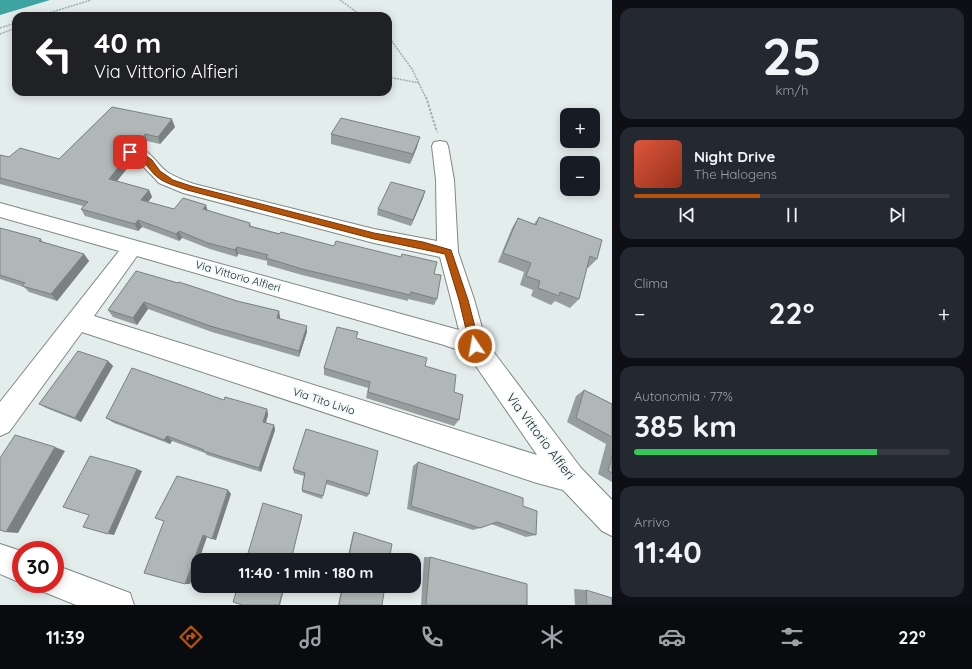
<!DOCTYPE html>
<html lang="it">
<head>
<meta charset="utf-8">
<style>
	:root { --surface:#171b24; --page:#242831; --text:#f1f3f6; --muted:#9ea1a6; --line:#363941; --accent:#b45309 }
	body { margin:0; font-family:Quicksand,sans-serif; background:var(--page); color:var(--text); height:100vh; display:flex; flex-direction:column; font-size:15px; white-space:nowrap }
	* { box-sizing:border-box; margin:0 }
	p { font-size:13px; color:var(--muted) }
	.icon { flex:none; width:22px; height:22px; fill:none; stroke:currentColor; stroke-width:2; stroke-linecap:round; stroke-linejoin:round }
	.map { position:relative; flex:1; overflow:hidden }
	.details { display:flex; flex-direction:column; gap:8px; padding:8px; background:#0d0f14; width:360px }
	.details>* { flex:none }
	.hud { position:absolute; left:12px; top:12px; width:380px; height:84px; border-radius:12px; box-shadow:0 2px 10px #0003; background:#202124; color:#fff; overflow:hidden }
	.tools { position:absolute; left:560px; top:108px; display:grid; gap:8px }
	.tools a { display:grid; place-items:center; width:40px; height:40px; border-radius:8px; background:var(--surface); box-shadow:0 2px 10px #0003; font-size:20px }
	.speed { position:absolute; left:12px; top:541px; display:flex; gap:8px; font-size:20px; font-weight:700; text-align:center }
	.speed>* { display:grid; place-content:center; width:52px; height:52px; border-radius:50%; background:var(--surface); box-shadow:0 2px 10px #0003; line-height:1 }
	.speed .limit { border:6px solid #d22; background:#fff; color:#111 }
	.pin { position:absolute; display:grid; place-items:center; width:34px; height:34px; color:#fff; margin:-17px; border-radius:8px; box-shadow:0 2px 6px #0006 }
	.me { position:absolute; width:44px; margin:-22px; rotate:348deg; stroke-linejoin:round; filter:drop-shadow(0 0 3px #0008) }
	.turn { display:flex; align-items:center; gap:14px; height:84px; padding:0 16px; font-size:18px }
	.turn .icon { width:52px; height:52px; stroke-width:2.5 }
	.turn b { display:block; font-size:28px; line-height:34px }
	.big { font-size:30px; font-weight:700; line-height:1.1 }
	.details .tile { flex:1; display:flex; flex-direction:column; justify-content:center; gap:6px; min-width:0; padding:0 14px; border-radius:12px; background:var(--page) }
	.details .dial { align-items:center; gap:0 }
	.dial b { font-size:52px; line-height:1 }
	.song { display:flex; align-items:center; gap:12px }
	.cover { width:48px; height:48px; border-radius:6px; background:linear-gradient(135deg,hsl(10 70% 55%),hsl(10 70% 35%)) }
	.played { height:4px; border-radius:2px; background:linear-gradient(90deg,var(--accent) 40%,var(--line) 40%) }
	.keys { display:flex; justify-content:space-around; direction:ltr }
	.heat { display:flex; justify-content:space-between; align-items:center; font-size:22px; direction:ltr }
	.charge { height:6px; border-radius:3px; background:linear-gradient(90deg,#34c759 77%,var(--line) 0) }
	.trip { position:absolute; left:191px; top:553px; width:230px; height:40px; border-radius:12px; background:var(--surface); box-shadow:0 2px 10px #0003; font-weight:700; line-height:40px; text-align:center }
	.menu { display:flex; height:64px; justify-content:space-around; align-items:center; background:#090b0e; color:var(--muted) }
	.menu .icon { width:28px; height:28px }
	.menu .selected { color:var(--accent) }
	.menu b { font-size:18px; color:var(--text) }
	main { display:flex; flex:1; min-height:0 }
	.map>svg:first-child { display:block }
	.water { fill:#3ea3a1 }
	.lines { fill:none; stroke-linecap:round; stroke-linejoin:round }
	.minor-casing { stroke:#7f8887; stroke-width:2 }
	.path-far1 { stroke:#a5adac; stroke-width:1.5; stroke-dasharray:2 1; stroke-linecap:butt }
	.path { stroke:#a5adac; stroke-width:2; stroke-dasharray:2.5 1.5; stroke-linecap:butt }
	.minor { fill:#fff; fill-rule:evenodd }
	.wall { fill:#969e9d }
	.shaded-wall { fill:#7a8180 }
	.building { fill:#afb8b7; stroke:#7a8180 }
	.route { fill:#b45309; stroke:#753606 }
	.labels { text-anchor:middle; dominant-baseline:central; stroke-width:3.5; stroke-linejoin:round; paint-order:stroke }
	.street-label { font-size:11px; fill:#161919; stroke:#f0fafa }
	.near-street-label { font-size:13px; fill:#161919; stroke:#f0fafa }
</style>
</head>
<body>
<main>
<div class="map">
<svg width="612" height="605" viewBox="0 0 612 605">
	<rect width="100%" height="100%" fill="#e3edec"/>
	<polygon class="water" points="0,0 50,0 0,15"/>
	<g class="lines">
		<g class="minor-casing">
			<g id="minor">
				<path d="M440,141L446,142L448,146L454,180L458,252L474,299L486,342L581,468L612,500V536L602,531L563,490L537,483L82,332L9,432L0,436V402L119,251L0,217V203L459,330L440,257L374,243L183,193L159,183L138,161L125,156L123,152L125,148C147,142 153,161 167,172C175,177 185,181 194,184L374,229L437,241L436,180L432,146L434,142ZM137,256L444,345L467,353L537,455L94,316Z"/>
				<polygon points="0,544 21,551 21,583 0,574"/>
				<polygon points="55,565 130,593 134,605 76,605 44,592 40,584 55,584"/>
			</g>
		</g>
		<g class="path-far1">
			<polyline points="340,0 362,16"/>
			<polyline points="39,16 91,0"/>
			<polyline points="0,28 16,23"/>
			<polyline points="0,34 16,28"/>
			<polyline points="388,36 412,69 426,98"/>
			<polyline points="388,77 419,83"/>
		</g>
		<polyline class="path" points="426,97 437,132"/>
		<use href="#minor" class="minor"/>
	</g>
	<g class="wall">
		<polygon points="112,107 175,127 160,144 147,141 142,148 133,145 124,147 123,150 133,161 117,181 149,190 152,197 148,202 174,209 208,211 250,223 251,226 434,274 437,299 434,305 408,299 408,301 302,275 267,265 267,261 238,254 237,257 210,249 182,238 179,241 142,227 138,231 85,216 81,209 83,206 0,184 0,155 9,157 59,159"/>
		<polygon points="331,134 417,147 410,164 331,144"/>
		<polygon points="425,191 423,198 411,226 377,215 378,209"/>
		<polygon points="539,217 597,259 588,268 587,267 579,299 570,308 555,301 551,305 531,296 533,290 520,285 524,272 498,262 512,228 518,218 534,224"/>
		<polygon points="0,228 41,239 43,242 84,254 89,261 57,301 29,292 24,287 0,279"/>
		<polygon points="136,271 237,301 279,311 280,318 307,332 299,357 212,332 148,309 137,325 113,317 108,310"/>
		<polygon points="356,338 425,366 454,392 459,420 454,426 366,398 368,388 324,375 324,368"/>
		<polygon points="108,361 113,366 81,422 46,408 39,404"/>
		<polygon points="584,390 612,404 612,482 598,474 606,444 567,422 576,396"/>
		<polygon points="224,400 267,409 268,415 266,423 274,425 275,430 261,472 207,455 205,453 172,441 170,444 114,423 106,418"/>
		<polygon points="418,462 523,506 536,535 526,537 491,524 480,528 473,530 407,509 413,466"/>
		<polygon points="293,469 369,494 367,497 326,484 322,499 302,492 302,490 304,476 294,473"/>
		<polygon points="354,532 389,560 347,560 353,533"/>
		<polygon points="424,557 430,557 527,605 421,605"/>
		<polygon points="342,586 385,586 382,605 338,605"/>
		<polygon points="574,589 586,590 612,605 575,605"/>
	</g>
	<g class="shaded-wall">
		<polygon points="172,119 175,127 160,144 158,137"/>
		<polygon points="145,134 147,141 142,148 140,140"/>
		<polygon points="420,137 417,147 410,164 413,154"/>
		<polygon points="130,138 133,145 124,147 122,153 118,145 120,140"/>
		<polygon points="130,153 133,161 113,186 109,179"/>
		<polygon points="149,190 152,197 144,207 141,200"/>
		<polygon points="425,191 423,198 411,226 413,220"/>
		<polygon points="206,205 208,212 203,209"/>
		<polygon points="138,220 142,227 138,231 135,224"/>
		<polygon points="179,231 182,238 179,241 176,234"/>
		<polygon points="237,247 238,254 237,257 235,250"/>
		<polygon points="84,254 89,261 57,301 51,294"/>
		<polygon points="144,302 148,309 137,325 133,318"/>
		<polygon points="279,311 280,318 278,324 277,318"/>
		<polygon points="307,326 307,332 299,357 299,351"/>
		<polygon points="108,361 113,366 81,422 75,418"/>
		<polygon points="267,409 268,415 264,427 263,422"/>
		<polygon points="274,425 275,430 261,472 259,468"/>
		<polygon points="167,436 172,441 170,444 164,440"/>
		<polygon points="55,447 65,451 18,533 6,532"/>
		<polygon points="137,469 142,471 114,535 108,534"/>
		<polygon points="228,490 231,494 216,540 212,539"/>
		<polygon points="302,515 302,517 291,560"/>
		<polygon points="203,535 207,537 199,560 198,560 198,562 190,584 185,584"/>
		<polygon points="284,586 285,586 280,605 279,605"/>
	</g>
	<g class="building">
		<polygon points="112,107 172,119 158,137 145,134 140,140 130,138 120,140 118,145 120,149 130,153 109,179 149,190 141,200 174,209 183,198 206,205 203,209 250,223 249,226 279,234 281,232 334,246 336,241 401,257 402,254 437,262 434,274 441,275 437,299 411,292 410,295 302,269 266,258 268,255 237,247 235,250 208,243 179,231 176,234 138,220 135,224 81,209 88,202 0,178 0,155 9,157 20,148 59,159"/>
		<polygon points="341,118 420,137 413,154 331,134"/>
		<polygon points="391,182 425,191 413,220 378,209"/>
		<polygon points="539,217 602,240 597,259 590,256 579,299 560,292 559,296 538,288 540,281 526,276 531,263 503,253 518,218 536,225"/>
		<polygon points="0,228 15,232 41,239 39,241 84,254 51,294 22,286 25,283 0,275"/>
		<polygon points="136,271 178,283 179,282 237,301 279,311 277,318 307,326 299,351 210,326 144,302 133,318 108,310"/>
		<polygon points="337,327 358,332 356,338 427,358 425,366 456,375 454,392 463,395 459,420 368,392 370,382 324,368"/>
		<polygon points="78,351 108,361 75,418 39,404"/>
		<polygon points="132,368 224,400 225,397 267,409 263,422 274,425 259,468 203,451 204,450 167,436 164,440 106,418"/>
		<polygon points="584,390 612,404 612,437 576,418"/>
		<polygon points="306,429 378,451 369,494 327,480 323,496 302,490 305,473 293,469"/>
		<polygon points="15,435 55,447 6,532 0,530 0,458"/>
		<polygon points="612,455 612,473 608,471"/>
		<polygon points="90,456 137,469 108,534 83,527 89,515 63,507"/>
		<polygon points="418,462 523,498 523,506 537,511 536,535 497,522 480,528 411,506"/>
		<polygon points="177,476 228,490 212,539 203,535 185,584 144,573 164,521 155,518"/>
		<polygon points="263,503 302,515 291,560 246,560"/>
		<polygon points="354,532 392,544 389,560 348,560"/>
		<polygon points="430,557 527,584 527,605 426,605"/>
		<polygon points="238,586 284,586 279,605 242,605 233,602"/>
		<polygon points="343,586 385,586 382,605 339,605"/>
		<polygon points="586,590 612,598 612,605 587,605"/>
	</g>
	<path class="route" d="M130,149L141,152L152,160L160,171L173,180L191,186L374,233L423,242L451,250L468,300L480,346L479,349L475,351L472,349L470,346L459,300L445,254L374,239L187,190C176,186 163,183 155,175C144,164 145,158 128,153L127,152Z"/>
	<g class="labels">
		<g class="street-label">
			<text transform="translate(238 276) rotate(16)">Via Vittorio Alfieri</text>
			<text transform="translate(324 401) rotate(18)">Via Tito Livio</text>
		</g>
		<g class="near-street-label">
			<text transform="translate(541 436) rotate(53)">Via Vittorio Alfieri</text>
		</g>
	</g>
</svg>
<div class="tools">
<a>+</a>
<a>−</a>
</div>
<div class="speed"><div class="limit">30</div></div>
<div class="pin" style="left:130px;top:152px;background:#d93025"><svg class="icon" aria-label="arrive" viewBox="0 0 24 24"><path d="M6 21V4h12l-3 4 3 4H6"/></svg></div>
<svg class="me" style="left:475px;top:346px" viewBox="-20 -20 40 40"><circle r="17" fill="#b45309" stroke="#fff" stroke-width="3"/><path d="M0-11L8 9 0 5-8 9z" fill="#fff"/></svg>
<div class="trip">11:40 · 1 min · 180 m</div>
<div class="hud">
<div class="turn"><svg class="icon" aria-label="left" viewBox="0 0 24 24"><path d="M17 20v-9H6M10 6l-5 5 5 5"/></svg><div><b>40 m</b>Via Vittorio Alfieri</div></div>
</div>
</div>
<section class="details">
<div class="tile dial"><b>25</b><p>km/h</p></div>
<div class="tile">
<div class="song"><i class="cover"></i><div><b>Night Drive</b><p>The Halogens</p></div></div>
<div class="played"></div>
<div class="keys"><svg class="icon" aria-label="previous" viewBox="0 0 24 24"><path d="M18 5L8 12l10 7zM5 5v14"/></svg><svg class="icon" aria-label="pause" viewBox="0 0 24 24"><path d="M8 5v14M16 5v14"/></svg><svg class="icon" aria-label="next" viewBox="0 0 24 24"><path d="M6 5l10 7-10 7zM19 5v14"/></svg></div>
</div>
<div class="tile"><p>Clima</p>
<div class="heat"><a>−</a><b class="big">22°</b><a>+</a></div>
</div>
<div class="tile"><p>Autonomia · 77%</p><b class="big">385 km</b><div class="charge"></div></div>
<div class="tile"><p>Arrivo</p><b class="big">11:40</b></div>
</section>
</main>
<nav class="menu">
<b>11:39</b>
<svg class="icon selected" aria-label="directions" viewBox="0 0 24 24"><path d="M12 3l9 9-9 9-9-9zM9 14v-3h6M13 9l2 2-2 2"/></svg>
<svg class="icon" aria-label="music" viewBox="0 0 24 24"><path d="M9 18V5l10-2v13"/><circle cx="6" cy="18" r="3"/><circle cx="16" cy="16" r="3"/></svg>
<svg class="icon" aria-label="phone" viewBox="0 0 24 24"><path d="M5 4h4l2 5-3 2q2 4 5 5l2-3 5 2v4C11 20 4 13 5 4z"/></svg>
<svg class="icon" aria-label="climate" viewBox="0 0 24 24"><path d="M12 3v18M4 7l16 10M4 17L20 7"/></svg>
<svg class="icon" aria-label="car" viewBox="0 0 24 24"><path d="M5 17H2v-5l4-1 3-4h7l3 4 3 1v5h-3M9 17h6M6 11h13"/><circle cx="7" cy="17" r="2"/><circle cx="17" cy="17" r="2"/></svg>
<svg class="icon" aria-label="filters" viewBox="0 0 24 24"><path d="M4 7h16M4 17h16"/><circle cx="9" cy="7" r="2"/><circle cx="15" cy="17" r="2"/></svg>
<b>22°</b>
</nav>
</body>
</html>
